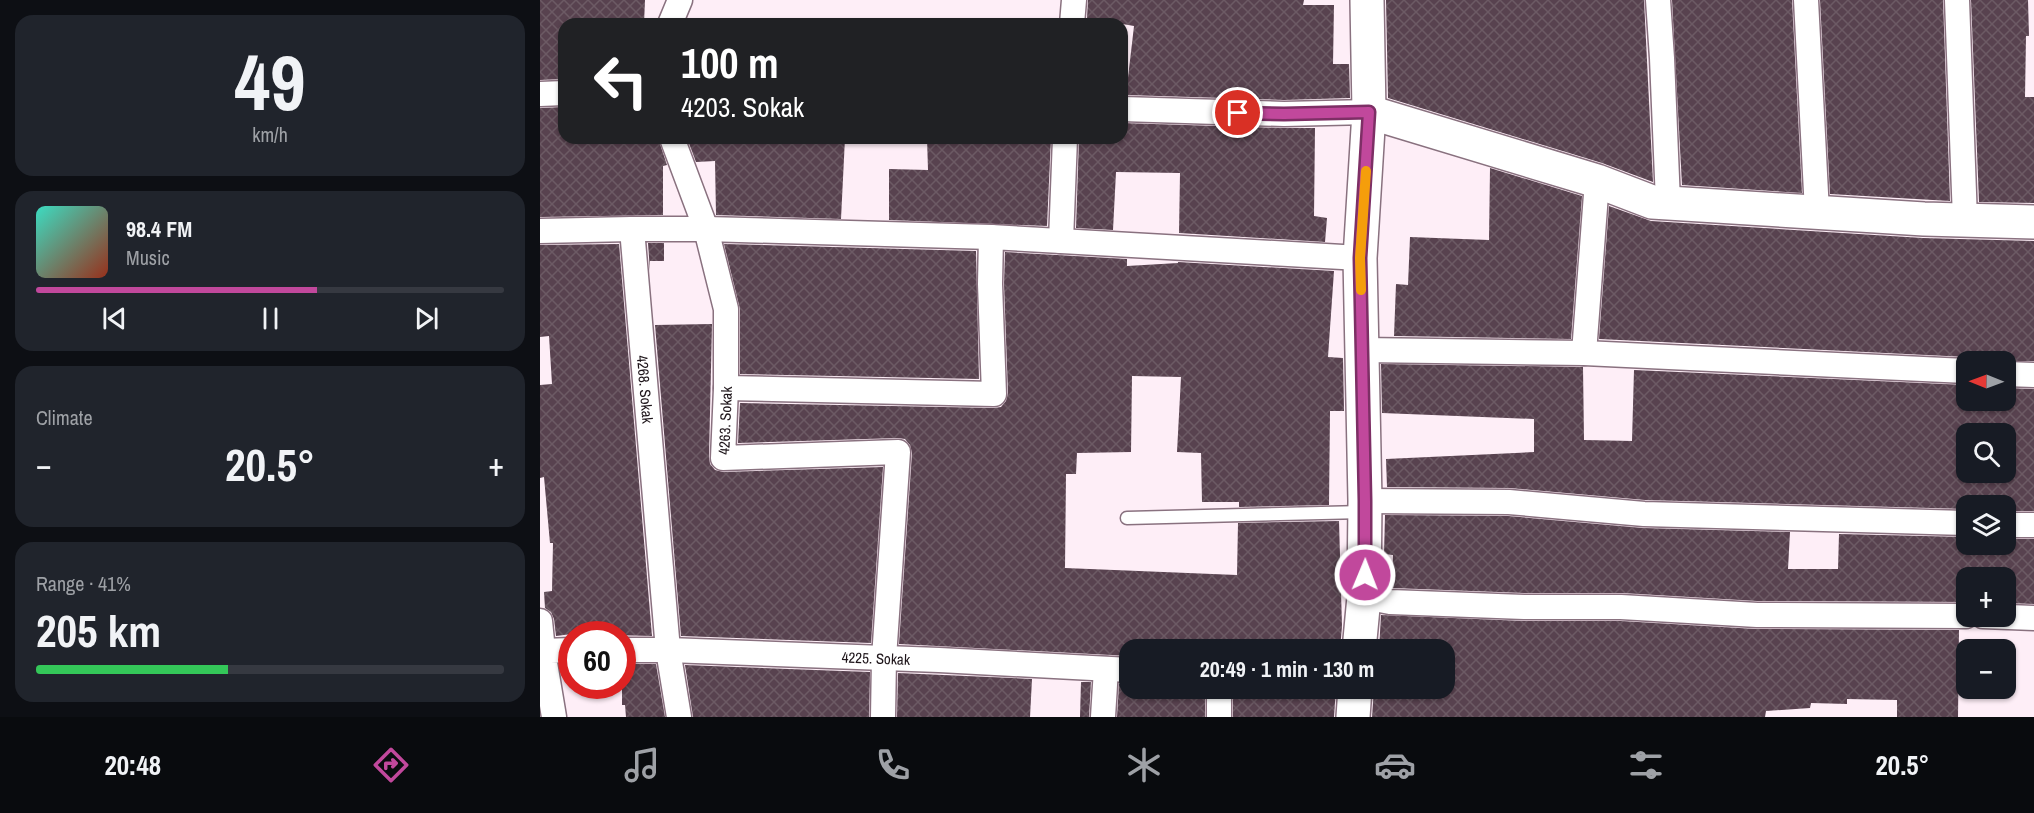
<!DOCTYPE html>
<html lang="en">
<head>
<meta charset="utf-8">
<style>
	:root { --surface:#171b24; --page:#20242c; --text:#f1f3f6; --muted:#9ea1a6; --line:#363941; --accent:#c1489c }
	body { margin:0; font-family:"Archivo Narrow",sans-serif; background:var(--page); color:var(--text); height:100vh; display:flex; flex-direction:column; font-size:22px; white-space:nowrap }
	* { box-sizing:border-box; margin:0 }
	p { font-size:20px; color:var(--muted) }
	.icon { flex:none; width:33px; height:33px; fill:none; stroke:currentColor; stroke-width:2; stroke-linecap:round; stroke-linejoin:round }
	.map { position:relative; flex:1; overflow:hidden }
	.side { display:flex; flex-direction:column; gap:15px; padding:15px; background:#0d0f14; width:540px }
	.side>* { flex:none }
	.top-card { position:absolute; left:18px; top:18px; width:570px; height:126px; border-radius:18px; box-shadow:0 2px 4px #0004; background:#202124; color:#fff; overflow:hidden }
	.needle { width:39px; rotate:271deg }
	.controls { position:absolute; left:1416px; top:351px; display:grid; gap:12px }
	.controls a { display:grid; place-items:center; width:60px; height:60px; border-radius:12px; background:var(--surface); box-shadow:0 2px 4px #0004; font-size:30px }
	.speed { position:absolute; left:18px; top:621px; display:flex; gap:12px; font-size:30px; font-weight:700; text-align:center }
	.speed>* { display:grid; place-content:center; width:78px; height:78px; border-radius:50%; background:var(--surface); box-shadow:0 2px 4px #0004; line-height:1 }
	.speed .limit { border:9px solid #d22; background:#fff; color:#111 }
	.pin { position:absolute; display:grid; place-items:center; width:51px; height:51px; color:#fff; margin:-26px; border:3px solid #fff; border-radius:50%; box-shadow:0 2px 6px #0007 }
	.me { position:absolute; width:66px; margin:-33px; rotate:1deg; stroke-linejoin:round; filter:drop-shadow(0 0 4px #0008) }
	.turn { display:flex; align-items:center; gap:21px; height:126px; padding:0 24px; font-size:27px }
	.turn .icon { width:78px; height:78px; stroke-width:2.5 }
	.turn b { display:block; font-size:42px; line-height:51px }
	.big { font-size:45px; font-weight:700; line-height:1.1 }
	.side .tile { flex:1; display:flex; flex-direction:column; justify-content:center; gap:9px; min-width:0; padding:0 21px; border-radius:18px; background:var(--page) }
	.side .dial { align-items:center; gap:0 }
	.dial b { font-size:78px; line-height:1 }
	.song { display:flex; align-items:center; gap:18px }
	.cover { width:72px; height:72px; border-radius:9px; background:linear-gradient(135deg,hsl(170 70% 55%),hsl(10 70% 35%)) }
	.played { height:6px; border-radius:3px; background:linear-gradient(90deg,var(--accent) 60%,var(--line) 60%) }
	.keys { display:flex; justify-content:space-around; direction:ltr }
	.heat { display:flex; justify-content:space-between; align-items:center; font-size:33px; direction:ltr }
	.charge { height:9px; border-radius:4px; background:linear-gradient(90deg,#34c759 41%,var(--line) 0) }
	.trip { position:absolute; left:579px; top:639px; width:336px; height:60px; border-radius:18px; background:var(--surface); box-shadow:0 2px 4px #0004; font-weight:700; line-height:60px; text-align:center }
	.tabs { display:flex; height:96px; justify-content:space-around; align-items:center; background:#090b0e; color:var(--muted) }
	.tabs .icon { width:42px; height:42px }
	.tabs .on { color:var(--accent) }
	.tabs b { font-size:27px; color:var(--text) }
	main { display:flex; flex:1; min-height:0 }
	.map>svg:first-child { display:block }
	.building { fill:url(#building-cross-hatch); fill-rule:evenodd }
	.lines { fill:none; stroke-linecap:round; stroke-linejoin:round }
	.service-casing { stroke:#89717f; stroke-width:15 }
	.minor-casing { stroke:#89717f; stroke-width:27 }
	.secondary-casing { stroke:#89717f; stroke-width:36 }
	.primary-casing { stroke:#89717f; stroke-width:36 }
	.service { stroke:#fff; stroke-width:12 }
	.minor { stroke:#fff; stroke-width:24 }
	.secondary { stroke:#fff; stroke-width:33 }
	.primary { stroke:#fff; stroke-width:33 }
	.route-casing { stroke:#7d2f65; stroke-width:15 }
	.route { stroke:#c1489c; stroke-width:10 }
	.slow { stroke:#f59e0b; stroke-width:10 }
	.labels { text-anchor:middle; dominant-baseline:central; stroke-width:6; stroke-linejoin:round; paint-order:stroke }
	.street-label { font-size:15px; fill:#1e151a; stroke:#feeef7 }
</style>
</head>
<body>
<main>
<section class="side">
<div class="tile dial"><b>49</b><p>km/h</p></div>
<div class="tile">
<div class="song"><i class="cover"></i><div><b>98.4 FM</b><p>Music</p></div></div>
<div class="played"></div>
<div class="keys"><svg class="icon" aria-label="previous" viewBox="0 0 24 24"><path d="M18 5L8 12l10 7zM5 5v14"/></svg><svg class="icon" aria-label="pause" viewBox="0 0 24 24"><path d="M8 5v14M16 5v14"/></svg><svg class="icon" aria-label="next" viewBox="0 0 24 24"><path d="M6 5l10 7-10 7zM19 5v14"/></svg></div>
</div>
<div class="tile"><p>Climate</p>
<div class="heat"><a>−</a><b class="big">20.5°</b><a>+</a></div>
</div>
<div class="tile"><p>Range · 41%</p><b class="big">205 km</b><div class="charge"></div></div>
</section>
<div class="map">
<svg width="1494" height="717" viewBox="0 0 1494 717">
	<defs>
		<pattern id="building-cross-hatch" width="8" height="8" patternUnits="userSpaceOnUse" patternTransform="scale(1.5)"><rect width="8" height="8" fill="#58424f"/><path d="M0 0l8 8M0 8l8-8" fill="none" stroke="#6c5a64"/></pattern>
	</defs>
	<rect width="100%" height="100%" fill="#feeef7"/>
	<g class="building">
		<polygon points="0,0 105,0 104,24 24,24 24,79 0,80"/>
		<polygon points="548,0 764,0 763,5 794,5 793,64 809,64 810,98 744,100 586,95 594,26 547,18"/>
		<polygon points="846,0 1104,0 1113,182 1062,163 848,98"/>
		<polygon points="1132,0 1252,0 1262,193 1142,185"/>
		<polygon points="1280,0 1403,0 1410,201 1290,194"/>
		<polygon points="1431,0 1488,0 1489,36 1486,36 1485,97 1494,97 1494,203 1439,202"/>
		<polygon points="24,107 24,138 118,138 127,165 123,166 123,215 0,217 0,108"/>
		<polygon points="582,123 744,128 775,128 774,216 787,218 785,242 639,233 640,173 576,172 573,230 536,228 539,138 582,138"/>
		<polygon points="147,138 305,138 301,219 176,215 175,161 156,162"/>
		<polygon points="387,138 511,138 507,226 349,220 349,169 388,170"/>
		<polygon points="950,168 1042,196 1031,339 854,336 856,284 868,285 870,237 949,240"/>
		<polygon points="1069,206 1111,221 1383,238 1494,241 1494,361 1436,362 1427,357 1059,339"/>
		<polygon points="108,243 124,243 124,261 110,261 110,271"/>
		<polygon points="79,244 112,636 32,634 16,636 14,619 11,612 5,608 4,592 12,591 13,543 10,543 4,477 0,478 0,385 12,384 9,336 0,337 0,245"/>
		<polygon points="184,244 436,251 439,379 200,374 200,309"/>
		<polygon points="465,252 587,259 587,266 638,263 638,262 794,271 788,357 803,358 804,411 790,411 789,505 699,507 699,502 662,502 661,453 637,452 641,377 592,376 591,452 537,453 536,474 526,474 525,568 697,575 698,523 799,521 802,626 800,650 590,650 590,656 359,644 372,453 370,445 365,439 358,438 198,443 200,403 454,408 461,407 466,401 468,393 464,284"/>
		<polygon points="172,324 169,457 170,464 175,470 183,472 343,467 331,643 141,636 115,325"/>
		<path d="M841,364L1043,367L1044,440L1092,441L1094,370L1426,385V400H1466V388L1494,389V511H1466V506H1426V509L1105,500L970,488L847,487L846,459L994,452V419L842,413ZM1426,434H1466V472H1426Z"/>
		<polygon points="845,515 968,516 1103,528 1250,532 1248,569 1298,569 1299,534 1426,537 1426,544 1466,544 1466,539 1494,539 1494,604 1466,603 1466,578 1426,578 1426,602 1217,601 1082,593 984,593 852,588 853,555 844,554"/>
		<polygon points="841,615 984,621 1081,621 1216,629 1419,630 1418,717 1357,717 1357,700 1307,699 1307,704 1271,703 1270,708 1226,711 1225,717 832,717 834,688 904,688 904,650 839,650"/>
		<polygon points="82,664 116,664 125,717 86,717 85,705 82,705"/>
		<polygon points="145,665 330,672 329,717 153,717"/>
		<polygon points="358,673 492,679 490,717 357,717"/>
		<polygon points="541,682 551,682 549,717 540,717"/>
		<polygon points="579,684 590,684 590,688 665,688 665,717 577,717"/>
		<polygon points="693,688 796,688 794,717 693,717"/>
	</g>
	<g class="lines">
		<g class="service-casing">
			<polyline id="service" points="587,518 823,512"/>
		</g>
		<g class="minor-casing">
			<g id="minor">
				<polyline points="1118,0 1122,58 1128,202"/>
				<polyline points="1266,0 1277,212"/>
				<polyline points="1417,0 1425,220"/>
				<polyline points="130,24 140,0"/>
				<polyline points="532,24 534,0"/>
				<polyline points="0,94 24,93"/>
				<polyline points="582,109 744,114 829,112"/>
				<path id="s1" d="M132,138L166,229H92L128,650L139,717"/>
				<polyline points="0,231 92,229"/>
				<polyline points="521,241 525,138"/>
				<polyline points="823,350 1044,353 1426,371"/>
				<polyline points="1044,353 1057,181"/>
				<polyline points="1466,374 1494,375"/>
				<polyline points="186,388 454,394 450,284 451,237 820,258"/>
				<polyline points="825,501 969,502 1104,514 1426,523"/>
				<polyline points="1466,525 1494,525"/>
				<polyline points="824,597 850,602 984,607 1081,607 1217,615 1426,616"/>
				<polyline points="1443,616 1494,618"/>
				<polyline points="0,621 3,651"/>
				<path id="s2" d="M82,650H128L399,660L590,670"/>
				<polyline points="14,717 3,651 32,650"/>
				<path id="s3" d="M343,717L344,658L358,452L183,458L186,388V309L166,229L451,237"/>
				<polyline points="563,717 566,669"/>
				<polyline points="679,717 679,688"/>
			</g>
		</g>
		<g class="secondary-casing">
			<polyline id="secondary" points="829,112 1057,181 1112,202 1384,219 1494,222"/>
		</g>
		<g class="primary-casing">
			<g id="primary">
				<polyline points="819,650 824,597 825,501 820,258 829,112 827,0"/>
				<polyline points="813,717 815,688"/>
			</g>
		</g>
		<use href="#service" class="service"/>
		<use href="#minor" class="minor"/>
		<use href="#secondary" class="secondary"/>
		<use href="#primary" class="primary"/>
	</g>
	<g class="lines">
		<g class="route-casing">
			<polyline id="route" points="698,113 744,114 829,112 820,258 825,501 825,575"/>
		</g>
		<use href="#route" class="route"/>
		<polyline class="slow" points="821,290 820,258 826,171"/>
	</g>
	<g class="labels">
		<g class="street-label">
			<text stroke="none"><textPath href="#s1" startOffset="332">4268. Sokak</textPath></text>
			<text stroke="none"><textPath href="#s3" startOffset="478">4263. Sokak</textPath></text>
			<text stroke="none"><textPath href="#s2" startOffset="254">4225. Sokak</textPath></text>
		</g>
	</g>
</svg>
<div class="controls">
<a><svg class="needle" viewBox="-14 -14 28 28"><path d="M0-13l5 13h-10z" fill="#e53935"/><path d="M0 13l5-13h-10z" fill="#9ea1a6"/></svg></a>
<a><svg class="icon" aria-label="search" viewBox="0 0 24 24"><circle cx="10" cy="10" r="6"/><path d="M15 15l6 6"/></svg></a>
<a><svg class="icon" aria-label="layers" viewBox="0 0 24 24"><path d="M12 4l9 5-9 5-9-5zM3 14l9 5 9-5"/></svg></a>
<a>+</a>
<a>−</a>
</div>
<div class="speed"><div class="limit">60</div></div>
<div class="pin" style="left:698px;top:113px;background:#d93025"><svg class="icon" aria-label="arrive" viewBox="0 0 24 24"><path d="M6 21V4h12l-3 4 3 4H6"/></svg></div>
<svg class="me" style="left:825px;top:575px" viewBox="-20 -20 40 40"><circle r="17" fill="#c1489c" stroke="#fff" stroke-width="3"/><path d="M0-11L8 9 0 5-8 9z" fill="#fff"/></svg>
<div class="trip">20:49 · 1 min · 130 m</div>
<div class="top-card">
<div class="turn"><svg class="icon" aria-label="left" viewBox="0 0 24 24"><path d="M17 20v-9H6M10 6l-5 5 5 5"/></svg><div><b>100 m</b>4203. Sokak</div></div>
</div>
</div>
</main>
<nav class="tabs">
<b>20:48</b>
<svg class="icon on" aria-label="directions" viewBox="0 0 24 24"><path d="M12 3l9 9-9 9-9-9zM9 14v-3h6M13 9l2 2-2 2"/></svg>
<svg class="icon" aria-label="music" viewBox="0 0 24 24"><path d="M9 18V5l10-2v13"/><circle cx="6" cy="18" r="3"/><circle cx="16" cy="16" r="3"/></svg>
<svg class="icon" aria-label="phone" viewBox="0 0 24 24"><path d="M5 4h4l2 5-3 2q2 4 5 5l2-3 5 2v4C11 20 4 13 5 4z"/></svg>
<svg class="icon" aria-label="climate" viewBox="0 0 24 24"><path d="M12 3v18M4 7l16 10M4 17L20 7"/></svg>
<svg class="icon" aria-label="car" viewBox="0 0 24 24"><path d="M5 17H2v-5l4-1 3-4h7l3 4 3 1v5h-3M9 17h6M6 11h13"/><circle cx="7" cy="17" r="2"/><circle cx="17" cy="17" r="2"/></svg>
<svg class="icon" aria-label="filters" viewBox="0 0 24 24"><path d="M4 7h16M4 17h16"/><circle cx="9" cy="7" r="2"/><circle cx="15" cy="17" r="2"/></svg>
<b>20.5°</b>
</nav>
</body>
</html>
